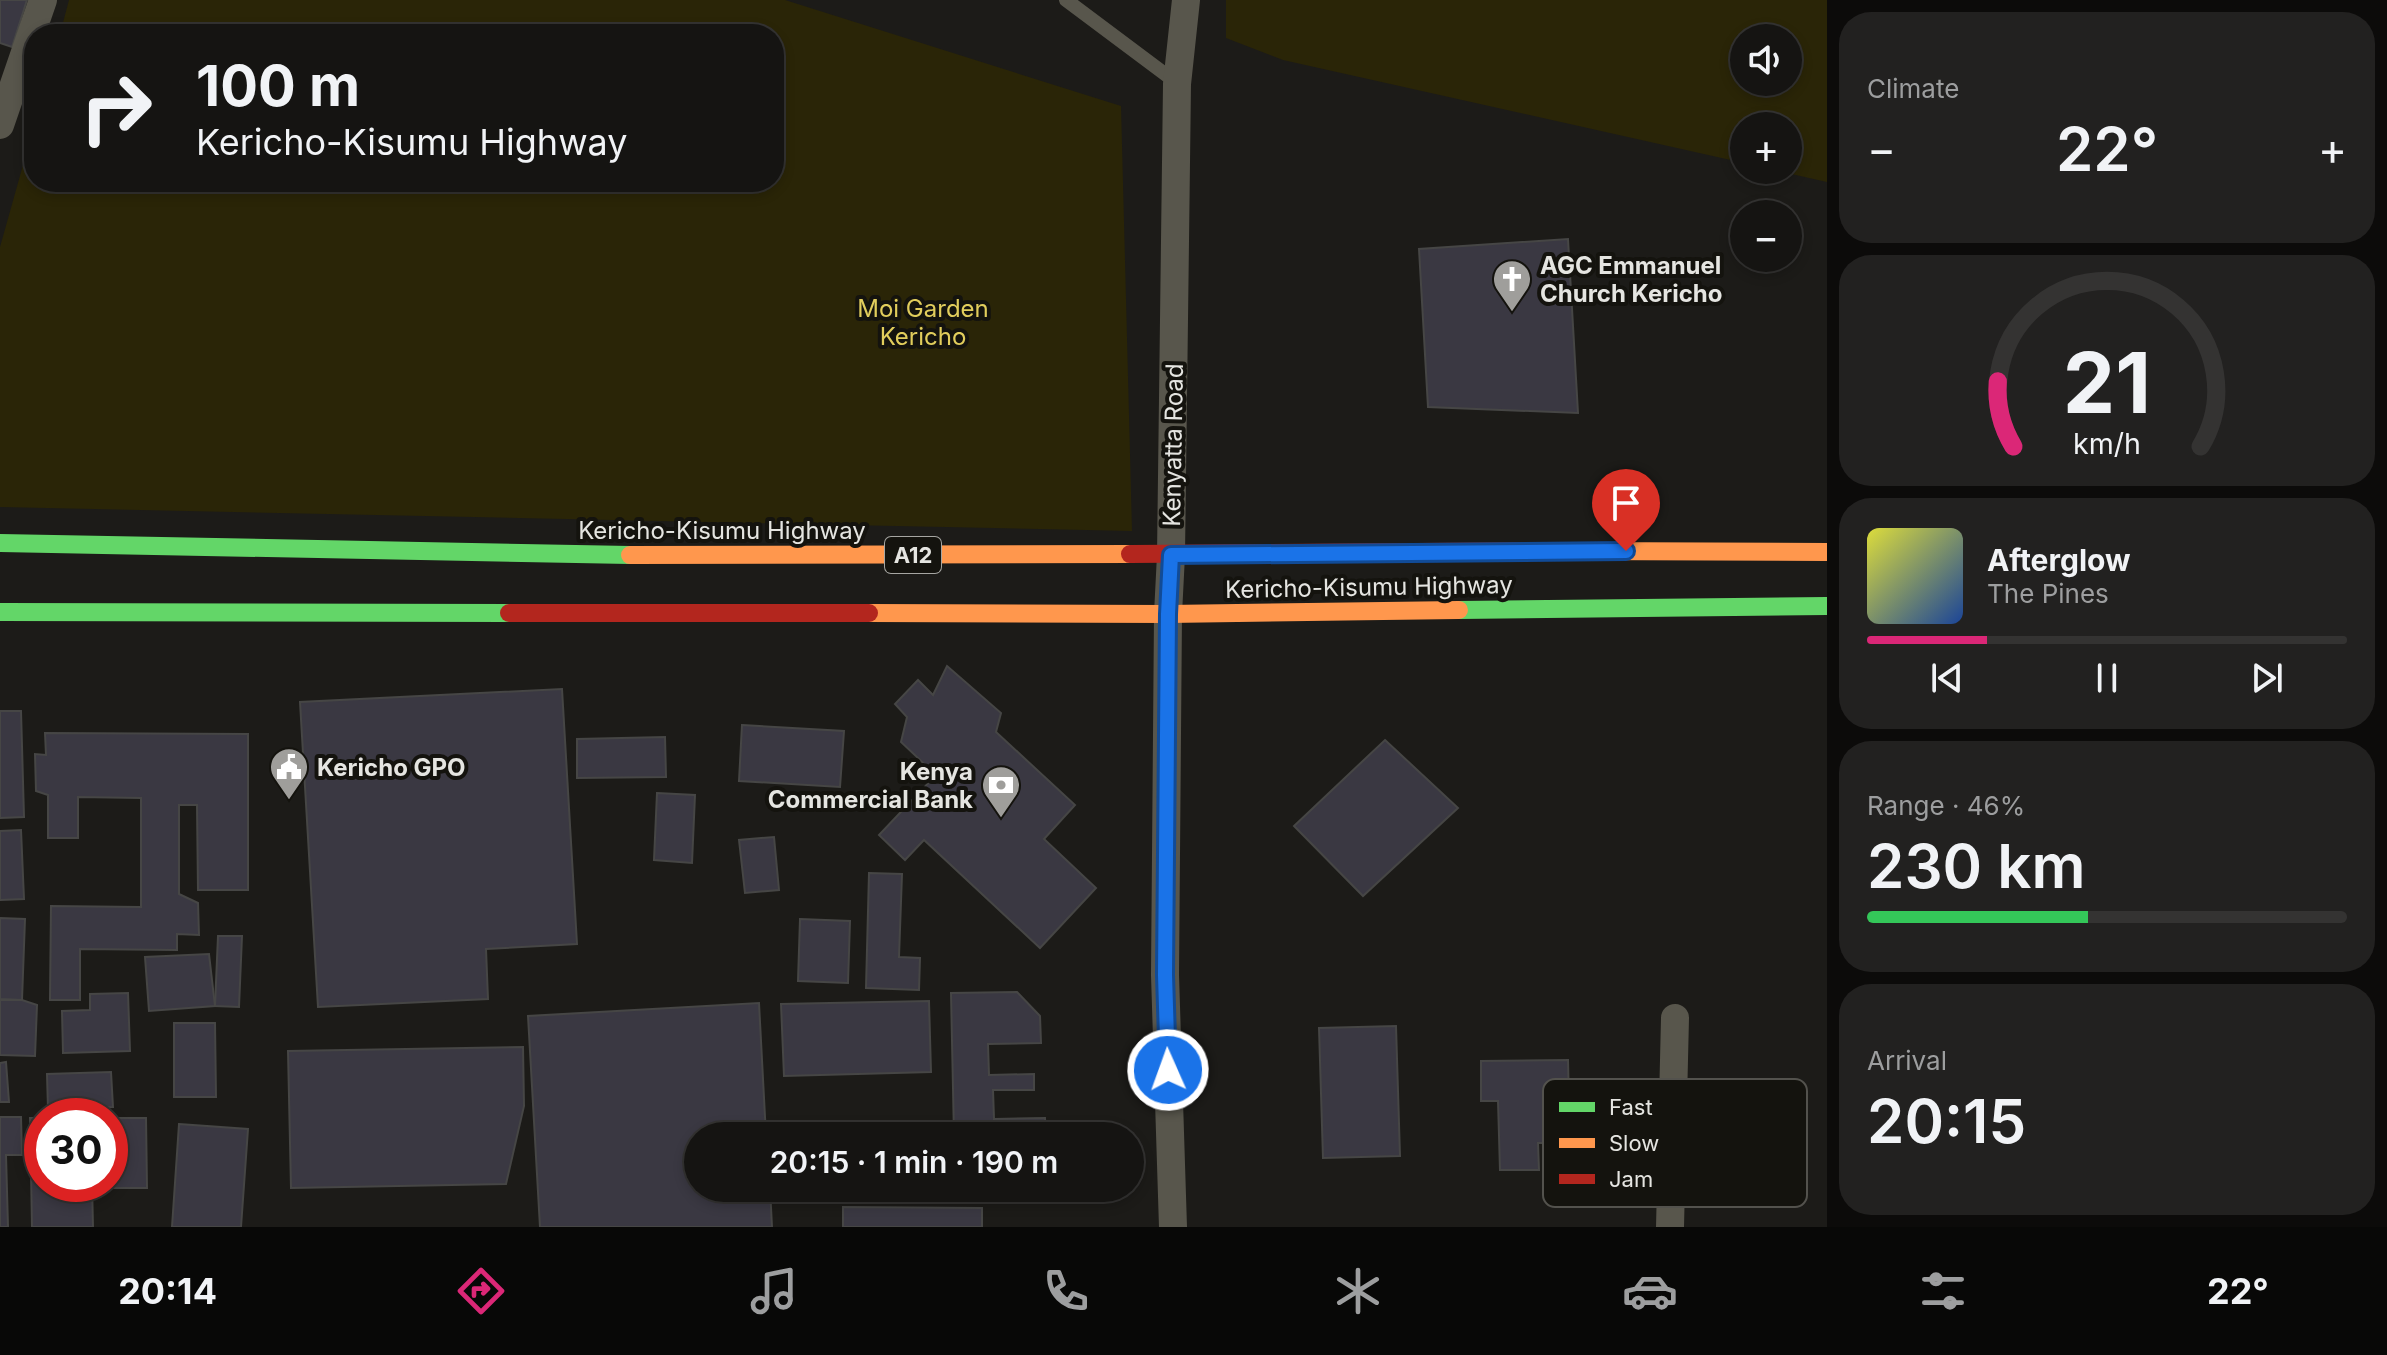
<!DOCTYPE html>
<html lang="en">
<head>
<meta charset="utf-8">
<style>
	:root { --surface:#151412; --page:#222120; --text:#f1f3f6; --muted:#9d9e9f; --line:#343332; --accent:#db2777 }
	body { margin:0; font-family:Inter,sans-serif; background:var(--page); color:var(--text); height:100vh; display:flex; flex-direction:column; font-size:30px; white-space:nowrap }
	* { box-sizing:border-box; margin:0 }
	p { font-size:26px; color:var(--muted) }
	.icon { flex:none; width:44px; height:44px; fill:none; stroke:currentColor; stroke-width:2; stroke-linecap:round; stroke-linejoin:round }
	.map { position:relative; flex:1; overflow:hidden }
	.sheet { display:flex; flex-direction:column; gap:12px; padding:12px; background:#0c0b0a; width:560px }
	.sheet>* { flex:none }
	.hud { position:absolute; left:24px; top:24px; width:760px; height:168px; border-radius:32px; box-shadow:0 4px 12px #0003,0 0 0 2px var(--line); background:#151412; color:var(--text); overflow:hidden }
	.tools { position:absolute; left:1730px; top:24px; display:grid; gap:16px }
	.tools a { display:grid; place-items:center; width:72px; height:72px; border-radius:50%; background:var(--surface); box-shadow:0 4px 12px #0003,0 0 0 2px var(--line); font-size:40px }
	.speed { position:absolute; left:24px; top:1098px; display:flex; gap:16px; font-size:40px; font-weight:700; text-align:center }
	.speed>* { display:grid; place-content:center; width:104px; height:104px; border-radius:50%; background:var(--surface); box-shadow:0 4px 12px #0003,0 0 0 2px var(--line); line-height:1 }
	.speed .limit { border:12px solid #d22; background:#fff; color:#111 }
	.pin { position:absolute; display:grid; place-items:center; width:68px; height:68px; color:#fff; margin:-82px -34px; border-radius:50% 50% 50% 0; rotate:-45deg; box-shadow:0 0 8px #0007 }
	.pin .icon { rotate:45deg }
	.me { position:absolute; width:88px; margin:-44px; rotate:358deg; stroke-linejoin:round; filter:drop-shadow(0 0 6px #0008) }
	.turn { display:flex; align-items:center; gap:28px; height:168px; padding:0 40px; font-size:36px }
	.turn .icon { width:104px; height:104px; stroke-width:2.5 }
	.turn b { display:block; font-size:56px; line-height:68px }
	.big { font-size:60px; font-weight:600; line-height:1.1 }
	.sheet .widget { flex:1; display:flex; flex-direction:column; justify-content:center; gap:12px; min-width:0; padding:0 28px; border-radius:32px; background:var(--page) }
	.sheet .dial { align-items:center; gap:0 }
	.dial svg { height:208px; overflow:visible; fill:none; stroke:var(--line); stroke-width:7; stroke-linecap:round; text-anchor:middle }
	.dial text { fill:var(--text); stroke:none }
	.song { display:flex; align-items:center; gap:24px }
	.cover { width:96px; height:96px; border-radius:12px; background:linear-gradient(135deg,hsl(60 70% 55%),hsl(220 70% 35%)) }
	.played { height:8px; border-radius:4px; background:linear-gradient(90deg,var(--accent) 25%,var(--line) 25%) }
	.keys { display:flex; justify-content:space-around; direction:ltr }
	.heat { display:flex; justify-content:space-between; align-items:center; font-size:44px; direction:ltr }
	.charge { height:12px; border-radius:6px; background:linear-gradient(90deg,#34c759 46%,var(--line) 0) }
	.trip { position:absolute; left:684px; top:1122px; width:460px; height:80px; border-radius:40px; background:var(--surface); box-shadow:0 4px 12px #0003,0 0 0 2px var(--line); font-weight:600; line-height:80px; text-align:center }
	.tabs { display:flex; height:128px; justify-content:space-around; align-items:center; background:#080807; color:var(--muted) }
	.tabs .icon { width:56px; height:56px }
	.tabs .on { color:var(--accent) }
	.tabs b { font-size:36px; color:var(--text) }
	main { display:flex; flex:1; min-height:0 }
	.map>svg:first-child { display:block }
	.green { fill:#2a2507; fill-rule:evenodd }
	.building { fill:#3a3842; stroke:#464645; stroke-width:2 }
	.lines { fill:none; stroke-linecap:round; stroke-linejoin:round }
	.lane { stroke:#58564c; stroke-width:14 }
	.street { stroke:#58564c; stroke-width:28 }
	.fast { stroke:#63d668; stroke-width:18 }
	.slow { stroke:#ff974d; stroke-width:18 }
	.jam { stroke:#b3261e; stroke-width:18 }
	.route-casing { stroke:#114b97; stroke-width:20 }
	.route { stroke:#1a73e8; stroke-width:14 }
	.labels { text-anchor:middle; dominant-baseline:central; stroke-width:8; stroke-linejoin:round; paint-order:stroke }
	.shield { fill:#14130e; stroke:#a6a6a2; stroke-width:2 }
	.shield-label { font-size:22px; font-weight:bold; fill:#e5e5e1 }
	.poi-label { font-size:24px; font-weight:bold; fill:#e5e5e1; stroke:#14130e; text-anchor:start }
	.park-label { font-size:24px; fill:#e1cd5c; stroke:#14130e }
	.street-label { font-size:24px; fill:#e5e5e1; stroke:#14130e }
	.key { fill:#14130e; stroke:#53524d; stroke-width:2 }
	.key-label { font-size:22px; fill:#e5e5e1 }
</style>
</head>
<body>
<main>
<div class="map">
<svg width="1827" height="1227" viewBox="0 0 1827 1227">
	<rect width="100%" height="100%" fill="#1c1b18"/>
	<g class="green">
		<polygon points="69,0 785,0 1121,106 1132,531 0,507 0,247 34,126 34,182 774,182 774,34 60,34"/>
		<path d="M1226,0H1827V182L1773,170H1788V126H1744V163L1283,60L1226,38ZM1744,38H1788V82H1744Z"/>
	</g>
	<g class="building">
		<polygon points="0,0 27,0 12,47 0,43"/>
		<polygon points="1568,239 1578,413 1428,407 1419,249"/>
		<polygon points="947,666 1001,713 996,732 1075,805 1044,839 1096,888 1040,948 924,840 905,860 879,835 936,775 901,742 907,717 895,704 918,680 933,695"/>
		<polygon points="562,689 577,944 486,949 488,999 318,1007 300,702"/>
		<polygon points="0,711 21,711 24,817 0,818"/>
		<polygon points="742,725 844,731 840,787 739,781"/>
		<polygon points="45,733 248,734 248,890 198,890 197,805 179,805 179,894 198,903 199,935 177,934 177,950 80,949 80,1000 50,1000 51,906 141,907 141,798 78,797 78,838 48,838 48,795 36,791 35,754 46,755"/>
		<polygon points="665,737 666,777 577,778 577,739"/>
		<polygon points="1385,740 1458,808 1363,896 1294,826"/>
		<polygon points="657,793 695,795 692,863 654,860"/>
		<polygon points="21,830 24,899 0,900 0,831"/>
		<polygon points="774,837 779,890 745,893 739,840"/>
		<polygon points="869,873 902,874 899,957 920,958 919,990 866,988"/>
		<polygon points="0,918 25,919 22,1000 0,999"/>
		<polygon points="800,919 850,921 848,983 798,981"/>
		<polygon points="218,936 242,936 239,1007 215,1006"/>
		<polygon points="209,954 215,1006 149,1011 145,957"/>
		<polygon points="1017,992 1040,1016 1041,1043 988,1044 989,1075 1034,1074 1034,1090 993,1090 994,1119 1045,1118 1046,1136 954,1136 951,993"/>
		<polygon points="128,993 130,1051 63,1053 62,1011 90,1010 90,994"/>
		<polygon points="0,1000 22,1000 37,1005 35,1056 0,1055"/>
		<polygon points="929,1001 931,1072 784,1076 781,1004"/>
		<polygon points="759,1003 766,1136 698,1136 698,1188 770,1188 772,1227 540,1227 528,1016"/>
		<polygon points="174,1023 215,1023 216,1097 174,1097"/>
		<polygon points="1396,1026 1400,1156 1323,1158 1319,1028"/>
		<polygon points="523,1047 524,1106 506,1184 291,1188 288,1051"/>
		<polygon points="1568,1060 1570,1143 1538,1143 1539,1170 1500,1170 1498,1101 1481,1101 1481,1061"/>
		<polygon points="6,1062 9,1102 0,1102 0,1063"/>
		<polygon points="111,1072 113,1107 48,1109 47,1074"/>
		<polygon points="0,1117 21,1117 22,1155 6,1155 8,1227 0,1227"/>
		<polygon points="30,1118 42,1118 42,1163 31,1163"/>
		<polygon points="110,1118 146,1118 147,1188 114,1188 113,1163 110,1163"/>
		<polygon points="833,1123 954,1127 954,1136 833,1136"/>
		<polygon points="179,1124 248,1129 241,1227 172,1227"/>
		<polygon points="31,1171 42,1171 42,1184 92,1184 93,1227 32,1227"/>
		<polygon points="793,1188 954,1188 955,1196 793,1193"/>
		<polygon points="954,1188 1043,1188 1043,1195 955,1196"/>
		<polygon points="843,1207 982,1208 982,1227 843,1227"/>
	</g>
	<g class="lines">
		<polyline class="lane" points="1066,0 1177,83"/>
		<g class="street">
			<polyline points="0,125 43,0"/>
			<polyline points="1173,1227 1165,975 1168,614 1171,555 1177,84 1186,0"/>
			<polyline points="1670,1227 1675,1018"/>
		</g>
		<g class="fast">
			<polyline points="0,543 630,555"/>
			<polyline points="1459,610 1827,606"/>
			<polyline points="0,612 509,613"/>
		</g>
		<g class="slow">
			<polyline points="1573,551 1827,552"/>
			<polyline points="630,555 1130,554"/>
			<polyline points="869,613 1168,614 1459,610"/>
		</g>
		<g class="jam">
			<polyline points="1130,554 1573,551"/>
			<polyline points="509,613 869,613"/>
		</g>
	</g>
	<g class="lines">
		<g class="route-casing">
			<polyline id="route" points="1168,1070 1165,975 1168,614 1171,555 1626,551"/>
		</g>
		<use href="#route" class="route"/>
	</g>
	<defs>
		<g id="church-pin" transform="scale(2)"><path d="M0 17L-7.5 6A9.5 9.5 0 1 1 7.5 6Z" fill="#9f9e9b" stroke="#14130e"/><path d="M-1.2-6h2.4v3.5h3.3v2.4h-3.3V6h-2.4V-.1h-3.3v-2.4h3.3Z" fill="#fff"/></g>
		<g id="civic-pin" transform="scale(2)"><path d="M0 17L-7.5 6A9.5 9.5 0 1 1 7.5 6Z" fill="#9f9e9b" stroke="#14130e"/><path d="M-.6-6.5H3V-4.5H.6V-3L4-1V1h2V6H-6V1h2V-1L-.6-3ZM-1.2 2.5V6h2.4V2.5Z" fill="#fff"/></g>
		<g id="bank-pin" transform="scale(2)"><path d="M0 17L-7.5 6A9.5 9.5 0 1 1 7.5 6Z" fill="#9f9e9b" stroke="#14130e"/><path d="M-6-4H6V4H-6ZM0-2.3a2.3 2.3 0 1 0 0 4.6a2.3 2.3 0 1 0 0-4.6Z" fill="#fff"/></g>
	</defs>
	<g fill-rule="evenodd">
		<use href="#church-pin" x="1512" y="279"/>
		<use href="#civic-pin" x="289" y="767"/>
		<use href="#bank-pin" x="1001" y="785"/>
	</g>
	<g class="labels">
		<rect class="shield" x="885" y="537" width="56" height="36" rx="6"/>
		<g class="shield-label">
			<text x="913" y="555">A12</text>
		</g>
		<g class="poi-label">
			<text x="1540" y="265">AGC Emmanuel<tspan x="1540" dy="28">Church Kericho</tspan></text>
			<text x="317" y="767">Kericho GPO</text>
			<text x="973" y="771" text-anchor="end">Kenya<tspan x="973" dy="28">Commercial Bank</tspan></text>
		</g>
		<g class="park-label">
			<text x="923" y="308">Moi Garden<tspan x="923" dy="28">Kericho</tspan></text>
		</g>
		<g class="street-label">
			<text transform="translate(1173 445) rotate(-89)">Kenyatta Road</text>
			<text x="722" y="530">Kericho-Kisumu Highway</text>
			<text transform="translate(1369 587) rotate(-1)">Kericho-Kisumu Highway</text>
		</g>
	</g>
	<rect x="1543" y="1079" width="264" height="128" rx="12" class="key"/>
	<rect x="1559" y="1102" width="36" height="10" fill="#63d668"/>
	<rect x="1559" y="1138" width="36" height="10" fill="#ff974d"/>
	<rect x="1559" y="1174" width="36" height="10" fill="#b3261e"/>
	<g class="key-label">
		<text x="1609" y="1115">Fast</text>
		<text x="1609" y="1151">Slow</text>
		<text x="1609" y="1187">Jam</text>
	</g>
</svg>
<div class="tools">
<a><svg class="icon" aria-label="sound" viewBox="0 0 24 24"><path d="M4 9h4l5-4v14l-5-4H4zM17 9q2 3 0 6"/></svg></a>
<a>+</a>
<a>−</a>
</div>
<div class="speed"><div class="limit">30</div></div>
<div class="pin" style="left:1626px;top:551px;background:#d93025"><svg class="icon" aria-label="arrive" viewBox="0 0 24 24"><path d="M6 21V4h12l-3 4 3 4H6"/></svg></div>
<svg class="me" style="left:1168px;top:1070px" viewBox="-20 -20 40 40"><circle r="17" fill="#1a73e8" stroke="#fff" stroke-width="3"/><path d="M0-11L8 9 0 5-8 9z" fill="#fff"/></svg>
<div class="trip">20:15 · 1 min · 190 m</div>
<div class="hud">
<div class="turn"><svg class="icon" aria-label="right" viewBox="0 0 24 24"><path d="M7 20v-9h11M14 6l5 5-5 5"/></svg><div><b>100 m</b>Kericho-Kisumu Highway</div></div>
</div>
</div>
<section class="sheet">
<div class="widget"><p>Climate</p>
<div class="heat"><a>−</a><b class="big">22°</b><a>+</a></div>
</div>
<div class="widget dial"><svg viewBox="0 0 100 80">
<path d="M14 69A42 42 0 1 1 86 69"/>
<path d="M14 69A42 42 0 0 1 8 44" stroke="#db2777"/>
<text x="50" y="56" font-size="32" font-weight="700">21</text>
<text x="50" y="72" font-size="11">km/h</text>
</svg></div>
<div class="widget">
<div class="song"><i class="cover"></i><div><b>Afterglow</b><p>The Pines</p></div></div>
<div class="played"></div>
<div class="keys"><svg class="icon" aria-label="previous" viewBox="0 0 24 24"><path d="M18 5L8 12l10 7zM5 5v14"/></svg><svg class="icon" aria-label="pause" viewBox="0 0 24 24"><path d="M8 5v14M16 5v14"/></svg><svg class="icon" aria-label="next" viewBox="0 0 24 24"><path d="M6 5l10 7-10 7zM19 5v14"/></svg></div>
</div>
<div class="widget"><p>Range · 46%</p><b class="big">230 km</b><div class="charge"></div></div>
<div class="widget"><p>Arrival</p><b class="big">20:15</b></div>
</section>
</main>
<nav class="tabs">
<b>20:14</b>
<svg class="icon on" aria-label="directions" viewBox="0 0 24 24"><path d="M12 3l9 9-9 9-9-9zM9 14v-3h6M13 9l2 2-2 2"/></svg>
<svg class="icon" aria-label="music" viewBox="0 0 24 24"><path d="M9 18V5l10-2v13"/><circle cx="6" cy="18" r="3"/><circle cx="16" cy="16" r="3"/></svg>
<svg class="icon" aria-label="phone" viewBox="0 0 24 24"><path d="M5 4h4l2 5-3 2q2 4 5 5l2-3 5 2v4C11 20 4 13 5 4z"/></svg>
<svg class="icon" aria-label="climate" viewBox="0 0 24 24"><path d="M12 3v18M4 7l16 10M4 17L20 7"/></svg>
<svg class="icon" aria-label="car" viewBox="0 0 24 24"><path d="M5 17H2v-5l4-1 3-4h7l3 4 3 1v5h-3M9 17h6M6 11h13"/><circle cx="7" cy="17" r="2"/><circle cx="17" cy="17" r="2"/></svg>
<svg class="icon" aria-label="filters" viewBox="0 0 24 24"><path d="M4 7h16M4 17h16"/><circle cx="9" cy="7" r="2"/><circle cx="15" cy="17" r="2"/></svg>
<b>22°</b>
</nav>
</body>
</html>
